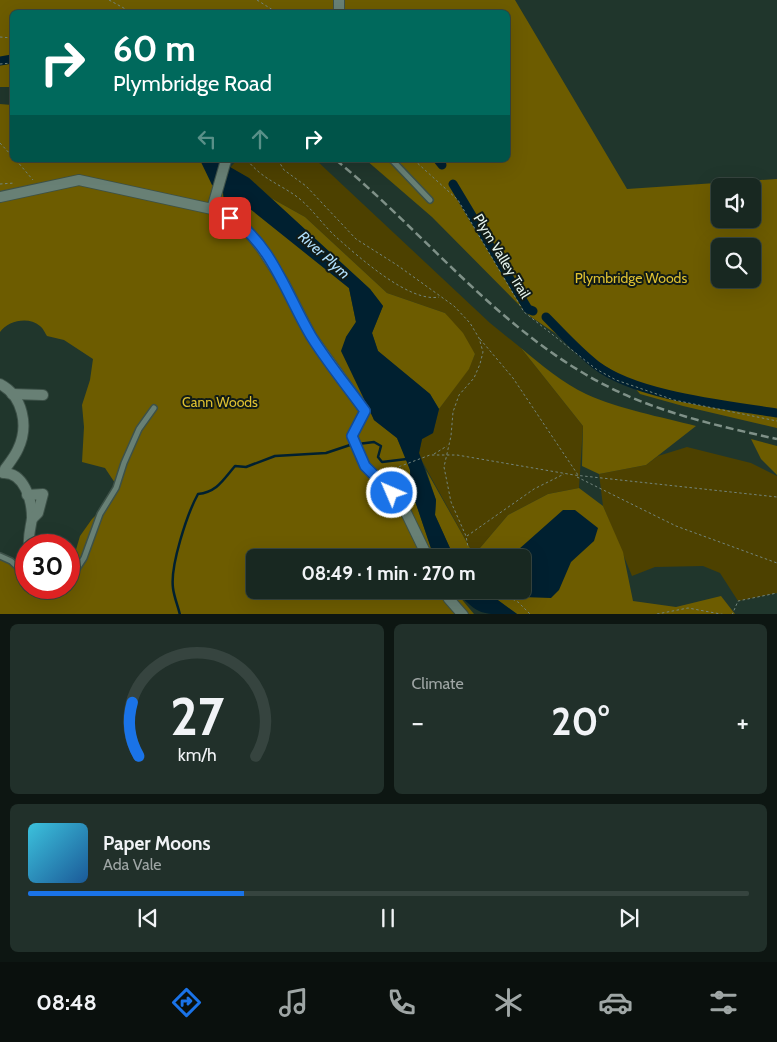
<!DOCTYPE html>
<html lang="en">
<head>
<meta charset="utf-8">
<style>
	:root { --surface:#182821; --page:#21302a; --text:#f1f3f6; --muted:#9fa6a5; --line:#36443f; --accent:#1a73e8 }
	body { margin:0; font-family:Cabin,sans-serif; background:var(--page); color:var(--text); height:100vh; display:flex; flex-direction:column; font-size:19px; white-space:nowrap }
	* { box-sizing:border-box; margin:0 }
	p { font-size:16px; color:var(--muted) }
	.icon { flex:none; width:28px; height:28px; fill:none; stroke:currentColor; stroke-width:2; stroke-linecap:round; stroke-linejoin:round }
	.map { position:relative; height:614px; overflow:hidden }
	.drawer { display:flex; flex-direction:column; gap:10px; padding:10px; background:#0d1612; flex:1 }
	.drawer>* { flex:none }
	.hud { position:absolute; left:10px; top:10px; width:500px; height:152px; border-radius:8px; box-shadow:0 5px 20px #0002,0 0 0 1px var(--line); background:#00695c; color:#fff; overflow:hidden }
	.fabs { position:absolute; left:711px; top:178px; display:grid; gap:10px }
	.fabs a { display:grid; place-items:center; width:50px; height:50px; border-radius:8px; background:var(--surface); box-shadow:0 5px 20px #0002,0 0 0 1px var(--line); font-size:25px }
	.speed { position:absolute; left:15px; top:534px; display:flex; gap:10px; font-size:25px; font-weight:700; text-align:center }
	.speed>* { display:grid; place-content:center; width:65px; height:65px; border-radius:50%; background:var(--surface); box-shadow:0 5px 20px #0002,0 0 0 1px var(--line); line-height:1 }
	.speed .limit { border:8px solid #d22; background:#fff; color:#111 }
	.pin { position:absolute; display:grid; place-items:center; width:42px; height:42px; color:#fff; margin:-21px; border-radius:10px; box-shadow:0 2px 8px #0006 }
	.me { position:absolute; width:55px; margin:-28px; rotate:315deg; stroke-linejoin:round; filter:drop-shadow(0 0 4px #0008) }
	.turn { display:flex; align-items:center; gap:18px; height:105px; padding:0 20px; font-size:22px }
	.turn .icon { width:65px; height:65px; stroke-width:2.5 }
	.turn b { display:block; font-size:35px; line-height:42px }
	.lanes { display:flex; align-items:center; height:48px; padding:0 20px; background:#0003; justify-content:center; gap:25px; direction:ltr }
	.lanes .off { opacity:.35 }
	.big { font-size:38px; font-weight:800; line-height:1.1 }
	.drawer .widget { flex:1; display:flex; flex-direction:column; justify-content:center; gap:8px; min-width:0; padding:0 18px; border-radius:8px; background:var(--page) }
	.drawer .dial { align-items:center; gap:0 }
	.dial svg { height:130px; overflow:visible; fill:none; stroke:var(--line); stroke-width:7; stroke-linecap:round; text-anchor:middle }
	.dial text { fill:var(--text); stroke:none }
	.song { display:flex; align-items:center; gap:15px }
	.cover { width:60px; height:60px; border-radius:8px; background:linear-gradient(135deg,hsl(190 70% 55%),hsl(210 70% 35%)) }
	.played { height:5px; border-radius:2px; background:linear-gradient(90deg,var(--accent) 30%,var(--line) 30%) }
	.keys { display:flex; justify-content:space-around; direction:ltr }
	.heat { display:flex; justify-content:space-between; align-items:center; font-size:28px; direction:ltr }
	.drawer .tiles { flex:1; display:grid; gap:10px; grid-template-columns:1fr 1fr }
	.widget:last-child { grid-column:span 2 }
	.trip { position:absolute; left:246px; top:549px; width:285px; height:50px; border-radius:8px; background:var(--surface); box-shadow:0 5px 20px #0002,0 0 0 1px var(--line); font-weight:800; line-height:50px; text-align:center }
	.dock { display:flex; height:80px; justify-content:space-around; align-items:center; background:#0a100d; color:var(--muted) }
	.dock .icon { width:35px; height:35px }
	.dock .active { color:var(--accent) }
	.dock b { font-size:22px; color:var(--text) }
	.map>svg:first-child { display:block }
	.green { fill:#4d4100 }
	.forest { fill:#6d5c00; fill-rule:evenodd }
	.water { fill:#002030 }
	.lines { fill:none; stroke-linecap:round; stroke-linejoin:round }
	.stream { stroke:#002030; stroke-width:2.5 }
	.canal { stroke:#002030; stroke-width:9 }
	.lane-casing { stroke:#3d5148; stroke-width:8 }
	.street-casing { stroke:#3d5148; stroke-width:12 }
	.path { stroke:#73857d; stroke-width:1; stroke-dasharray:2.5 2.5; stroke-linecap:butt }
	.lane { stroke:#688075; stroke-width:5 }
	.street { stroke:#688075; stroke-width:10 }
	.rail { stroke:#7f9188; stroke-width:2.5; stroke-dasharray:8 4; stroke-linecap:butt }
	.route-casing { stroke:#114b97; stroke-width:12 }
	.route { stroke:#1a73e8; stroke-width:9 }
	.labels { text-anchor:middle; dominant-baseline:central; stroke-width:4; stroke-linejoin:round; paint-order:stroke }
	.street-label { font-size:14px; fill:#e6f4ed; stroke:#111b16 }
	.park-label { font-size:14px; fill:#dfc131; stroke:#111b16 }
	.water-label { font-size:15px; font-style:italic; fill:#b0dffb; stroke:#111b16 }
</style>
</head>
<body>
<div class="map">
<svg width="777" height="615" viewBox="0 0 777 615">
	<rect width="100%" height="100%" fill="#20362c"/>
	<g class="green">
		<polygon points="237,160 316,160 490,323 521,348 583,426 579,488 548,494 508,515 474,555 422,461 419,453 422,439 433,433 439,409 469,368 475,354 445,313 387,293 305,217 271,198 249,178 230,168"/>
		<polygon points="687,447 751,463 777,476 777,593 738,601 720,573 703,566 655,567 632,576 603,506 599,474 646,465 658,456"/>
	</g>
	<g class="forest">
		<path d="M0,0H515L627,189L777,179V428L683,406L640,394L627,379L595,360L531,317L432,217L366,160H508V12H12V87H0ZM720,186H752V219H720ZM720,246H752V279H720Z"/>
		<path d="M0,104L12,105V160H200L223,191L224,202L244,204L349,288L356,322L346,337L374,420L397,438L406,458L410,470L411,489L434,557L255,558V590H454L474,614H0V557L26,567V588H69V562L73,560L80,536L92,519L108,503L115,483L105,468L82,462L84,427L82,405L90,380L93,359L64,340L47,336C45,333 43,328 40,326C28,316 8,321 0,332Z"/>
		<polygon points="271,198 305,217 387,293 445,313 463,333 475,354 469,369 439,409 430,394 378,351 372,333 383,306 370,289"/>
		<path d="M521,348C540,364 564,384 586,394C618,409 662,417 696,426L646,465L599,474L582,466L583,426Z"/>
		<polygon points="751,439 777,446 777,475 761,459"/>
		<polygon points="426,470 474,555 508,515 548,494 579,488 603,506 623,552 633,601 676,607 721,596 735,614 517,614 484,590 522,590 522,558 454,557 435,515 436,500"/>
	</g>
	<g class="water">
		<polygon points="200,160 218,160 249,178 370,289 383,306 372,333 378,351 430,394 439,409 433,433 422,439 419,453 436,500 435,515 454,557 434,557 411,489 410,470 397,438 374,420 341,351 346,337 356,322 349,288 244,204 224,202 223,191 212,185"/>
		<polygon points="563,510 575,510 598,528 594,541 571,562 559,590 551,598 522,597 522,558 510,557"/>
		<path d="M454,590H484L517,614C479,615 480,615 454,590Z"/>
	</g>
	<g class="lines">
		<g class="stream">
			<polyline points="358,444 374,442 381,446 378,457 382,462 407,459"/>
			<path d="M180,615C178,606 174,597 173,588C170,566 187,514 198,494C217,492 223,480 235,466L246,467L275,456L326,453L353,444"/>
		</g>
		<g class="canal">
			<polyline points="0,61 12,59"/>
			<polyline points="438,160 442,165"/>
			<polyline points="453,184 528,309 533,311"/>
			<path d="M546,317C562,333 578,351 596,365C636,396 727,405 777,413"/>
		</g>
		<g class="lane-casing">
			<g id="lane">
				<polyline points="392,160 430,200"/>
				<polyline points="0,556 11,561 26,575"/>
				<polyline points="69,581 84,558 100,514 116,488 124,463 139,429 154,408"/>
				<path d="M43,588C50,593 58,596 64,588"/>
			</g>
		</g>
		<g class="street-casing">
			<g id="street">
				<polyline points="339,12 339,0"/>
				<polyline points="0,197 79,180 212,209 243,225 262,249 284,283 311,336 365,411 352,436 365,466 401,502 428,558"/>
				<polyline points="212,209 226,160"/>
				<path d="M0,384C23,396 29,426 18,449C15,456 10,462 5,469"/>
				<polyline points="12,394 43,395"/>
				<path d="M3,473C24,472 32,500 32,518C31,527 28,535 29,545"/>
				<polyline points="27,495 43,494 38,513 32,519"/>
				<polyline points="444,590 449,599 463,615"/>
			</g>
		</g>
		<g class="path">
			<polyline points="109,0 131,12"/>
			<polyline points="257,0 276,12"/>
			<polyline points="0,37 12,38"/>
			<polyline points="0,64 12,63"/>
			<polyline points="0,143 12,156"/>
			<polyline points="16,160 33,180"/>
			<path d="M247,160C264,180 276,182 296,196C311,207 322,224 336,237C358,256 409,303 439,297"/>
			<polyline points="278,160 284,170 306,186 356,239 397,265 454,306 470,323 479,338 483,352 480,364 474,378 459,395 453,412 451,436 444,467 451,502 466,536 470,558"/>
			<polyline points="414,160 458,200 524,312 596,369 616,380 674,400 777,421"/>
			<polyline points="0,184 15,183"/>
			<polyline points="480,339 513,378 578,475"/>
			<polyline points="434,454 447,446"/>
			<polyline points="385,472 430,455 457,455 574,475 777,497"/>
			<polyline points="577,477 676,526 777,563"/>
			<polyline points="467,536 534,489 564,474"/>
			<polyline points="495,590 518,602 531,615"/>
			<polyline points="652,615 688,608 726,615"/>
			<polyline points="732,615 738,601 777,593"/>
		</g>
		<use href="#lane" class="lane"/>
		<use href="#street" class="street"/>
		<path class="rail" d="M336,160C425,233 497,328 601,383C655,412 718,426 777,439"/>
	</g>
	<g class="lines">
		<g class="route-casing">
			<path id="route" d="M230,218C270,240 288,298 311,336C327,362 347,386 365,411L352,436L365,466L392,493"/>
		</g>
		<use href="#route" class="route"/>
	</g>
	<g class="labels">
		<g class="street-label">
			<text transform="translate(502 256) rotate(59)">Plym Valley Trail</text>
		</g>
		<g class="park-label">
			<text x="631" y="278">Plymbridge Woods</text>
			<text x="220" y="402">Cann Woods</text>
		</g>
		<g class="water-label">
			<text transform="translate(324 255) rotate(42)">River Plym</text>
		</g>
	</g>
</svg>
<div class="fabs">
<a><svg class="icon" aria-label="sound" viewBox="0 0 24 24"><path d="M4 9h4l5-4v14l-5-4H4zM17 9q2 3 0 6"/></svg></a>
<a><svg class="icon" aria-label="search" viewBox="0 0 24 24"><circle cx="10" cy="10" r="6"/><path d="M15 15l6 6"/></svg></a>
</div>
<div class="speed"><div class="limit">30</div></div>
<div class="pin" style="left:230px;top:218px;background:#d93025"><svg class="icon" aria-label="arrive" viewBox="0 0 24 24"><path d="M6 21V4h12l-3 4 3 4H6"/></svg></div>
<svg class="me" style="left:392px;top:493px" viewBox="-20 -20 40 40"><circle r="17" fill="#1a73e8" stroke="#fff" stroke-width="3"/><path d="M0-11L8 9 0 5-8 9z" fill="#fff"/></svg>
<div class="trip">08:49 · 1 min · 270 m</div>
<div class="hud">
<div class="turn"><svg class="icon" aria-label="right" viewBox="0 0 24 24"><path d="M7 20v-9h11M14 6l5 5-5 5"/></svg><div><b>60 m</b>Plymbridge Road</div></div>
<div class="lanes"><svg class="icon off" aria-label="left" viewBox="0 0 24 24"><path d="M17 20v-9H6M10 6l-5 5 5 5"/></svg><svg class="icon off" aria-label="ahead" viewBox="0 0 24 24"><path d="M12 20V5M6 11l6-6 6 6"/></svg><svg class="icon" aria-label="right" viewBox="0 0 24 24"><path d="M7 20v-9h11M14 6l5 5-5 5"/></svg></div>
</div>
</div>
<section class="drawer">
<div class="tiles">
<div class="widget dial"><svg viewBox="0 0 100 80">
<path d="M14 69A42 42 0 1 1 86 69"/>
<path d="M14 69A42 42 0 0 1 10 36" stroke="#1a73e8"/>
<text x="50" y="56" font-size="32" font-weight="700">27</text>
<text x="50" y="72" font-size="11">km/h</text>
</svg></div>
<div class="widget"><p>Climate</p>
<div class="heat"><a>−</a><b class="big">20°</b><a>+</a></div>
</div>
<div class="widget">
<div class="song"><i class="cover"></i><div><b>Paper Moons</b><p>Ada Vale</p></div></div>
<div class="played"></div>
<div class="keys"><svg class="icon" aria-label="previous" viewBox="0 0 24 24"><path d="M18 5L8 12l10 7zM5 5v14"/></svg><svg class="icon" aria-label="pause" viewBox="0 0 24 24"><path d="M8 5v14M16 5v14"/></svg><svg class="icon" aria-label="next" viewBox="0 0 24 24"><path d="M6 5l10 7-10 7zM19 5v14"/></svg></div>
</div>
</div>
</section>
<nav class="dock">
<b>08:48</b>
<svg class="icon active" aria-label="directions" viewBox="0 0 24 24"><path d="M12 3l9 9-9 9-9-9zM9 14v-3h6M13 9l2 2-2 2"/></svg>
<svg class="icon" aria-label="music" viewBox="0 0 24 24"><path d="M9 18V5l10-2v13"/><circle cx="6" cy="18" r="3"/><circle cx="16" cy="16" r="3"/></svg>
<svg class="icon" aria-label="phone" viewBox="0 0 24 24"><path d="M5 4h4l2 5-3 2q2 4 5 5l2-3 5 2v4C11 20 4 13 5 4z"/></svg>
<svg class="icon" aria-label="climate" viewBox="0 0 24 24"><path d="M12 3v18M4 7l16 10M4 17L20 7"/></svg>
<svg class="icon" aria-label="car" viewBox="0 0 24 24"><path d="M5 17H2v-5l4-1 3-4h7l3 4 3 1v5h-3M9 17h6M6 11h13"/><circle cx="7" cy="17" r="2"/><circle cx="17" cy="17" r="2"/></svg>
<svg class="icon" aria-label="filters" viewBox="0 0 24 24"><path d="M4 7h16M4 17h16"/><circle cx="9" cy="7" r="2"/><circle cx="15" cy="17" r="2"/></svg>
</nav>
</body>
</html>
